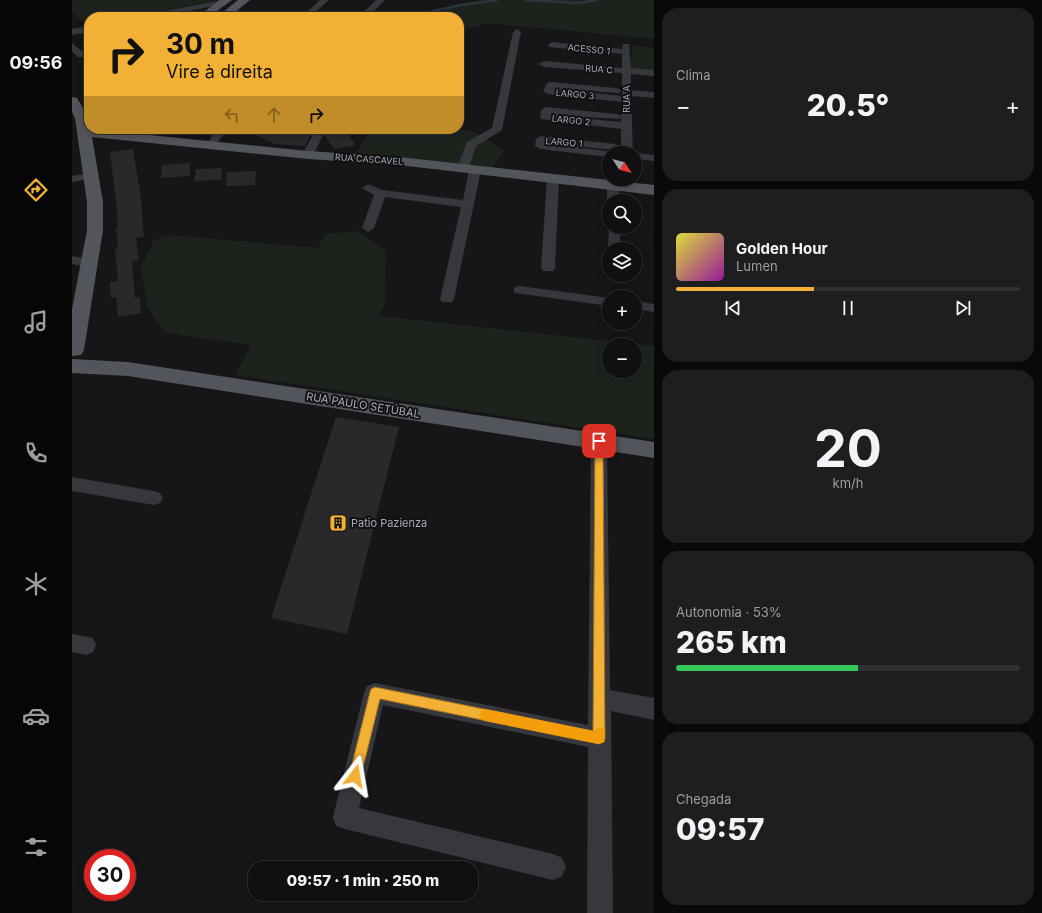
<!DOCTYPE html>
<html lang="pt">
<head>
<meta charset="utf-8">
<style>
	:root { --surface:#101012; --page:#1e1e20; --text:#f1f3f6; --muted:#9c9d9f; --line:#303032; --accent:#f2b134 }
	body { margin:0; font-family:Inter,sans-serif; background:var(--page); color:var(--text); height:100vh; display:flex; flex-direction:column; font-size:15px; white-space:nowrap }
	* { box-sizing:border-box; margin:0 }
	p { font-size:13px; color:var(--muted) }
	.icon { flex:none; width:22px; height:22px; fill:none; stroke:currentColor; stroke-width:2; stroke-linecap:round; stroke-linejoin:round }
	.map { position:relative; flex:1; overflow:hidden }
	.side { display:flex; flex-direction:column; gap:8px; padding:8px; background:#09090a; width:388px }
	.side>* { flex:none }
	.banner { position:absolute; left:12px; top:12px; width:380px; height:122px; border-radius:16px; box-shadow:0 2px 10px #0003,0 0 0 1px var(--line); background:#f2b134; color:#111; overflow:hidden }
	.needle { width:26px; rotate:126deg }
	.fabs { position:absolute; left:530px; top:146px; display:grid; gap:8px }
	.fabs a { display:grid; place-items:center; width:40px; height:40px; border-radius:50%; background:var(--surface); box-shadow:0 2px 10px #0003,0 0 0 1px var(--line); font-size:20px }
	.speed { position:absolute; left:12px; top:849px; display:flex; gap:8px; font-size:20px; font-weight:700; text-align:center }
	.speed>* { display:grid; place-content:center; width:52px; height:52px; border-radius:50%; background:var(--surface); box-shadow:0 2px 10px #0003,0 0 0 1px var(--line); line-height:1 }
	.speed .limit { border:6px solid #d22; background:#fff; color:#111 }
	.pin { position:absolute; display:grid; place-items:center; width:34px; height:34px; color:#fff; margin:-17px; border-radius:8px; box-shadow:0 2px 6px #0006 }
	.me { position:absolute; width:44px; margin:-22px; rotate:14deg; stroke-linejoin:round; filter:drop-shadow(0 0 3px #0008) }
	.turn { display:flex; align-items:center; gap:14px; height:84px; padding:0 16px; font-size:18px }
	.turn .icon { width:52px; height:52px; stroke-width:2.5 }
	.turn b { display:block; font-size:28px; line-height:34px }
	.lanes { display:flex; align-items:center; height:38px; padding:0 16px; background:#0003; justify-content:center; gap:20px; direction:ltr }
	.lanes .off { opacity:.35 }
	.big { font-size:30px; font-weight:800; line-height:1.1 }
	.side .card { flex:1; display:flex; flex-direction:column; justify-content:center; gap:6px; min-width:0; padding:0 14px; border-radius:16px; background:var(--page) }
	.side .dial { align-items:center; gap:0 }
	.dial b { font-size:52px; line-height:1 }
	.song { display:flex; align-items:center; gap:12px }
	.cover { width:48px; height:48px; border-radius:6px; background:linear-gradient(135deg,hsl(60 70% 55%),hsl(300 70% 35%)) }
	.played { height:4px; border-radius:2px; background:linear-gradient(90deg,var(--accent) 40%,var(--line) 40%) }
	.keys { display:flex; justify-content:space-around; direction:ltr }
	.heat { display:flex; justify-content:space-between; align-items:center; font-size:22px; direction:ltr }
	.charge { height:6px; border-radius:3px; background:linear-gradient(90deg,#34c759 53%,var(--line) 0) }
	.trip { position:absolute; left:176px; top:861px; width:230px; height:40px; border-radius:16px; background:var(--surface); box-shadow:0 2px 10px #0003,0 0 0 1px var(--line); font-weight:800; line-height:40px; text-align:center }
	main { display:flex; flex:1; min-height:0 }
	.tab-bar { display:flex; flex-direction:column; width:72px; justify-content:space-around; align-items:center; background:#060607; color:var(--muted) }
	.tab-bar .icon { width:28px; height:28px }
	.tab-bar .active { color:var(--accent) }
	.tab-bar b { font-size:18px; color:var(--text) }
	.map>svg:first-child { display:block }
	.green { fill:#1c231d; fill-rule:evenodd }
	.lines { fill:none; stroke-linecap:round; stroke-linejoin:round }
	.stream { stroke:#2c353c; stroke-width:2.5 }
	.building { fill:#29292c }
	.minor { fill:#37383d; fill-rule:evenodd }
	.major { fill:#53555c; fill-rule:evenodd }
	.route { fill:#f2b134; stroke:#9d7322 }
	.slow { fill:#f59e0b }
	.labels { text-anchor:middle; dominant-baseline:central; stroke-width:4; stroke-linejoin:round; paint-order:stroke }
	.far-street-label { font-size:9px; fill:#a8adb8; stroke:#111113 }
	.street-label { font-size:11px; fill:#a8adb8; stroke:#111113 }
	.poi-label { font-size:11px; fill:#a8adb8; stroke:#111113; text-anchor:start }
</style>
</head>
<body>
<main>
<nav class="tab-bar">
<b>09:56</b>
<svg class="icon active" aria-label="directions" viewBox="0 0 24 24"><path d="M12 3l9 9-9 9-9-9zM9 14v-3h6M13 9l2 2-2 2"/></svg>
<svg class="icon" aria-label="music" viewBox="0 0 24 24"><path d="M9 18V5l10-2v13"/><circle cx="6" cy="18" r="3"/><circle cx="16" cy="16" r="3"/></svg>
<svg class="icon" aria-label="phone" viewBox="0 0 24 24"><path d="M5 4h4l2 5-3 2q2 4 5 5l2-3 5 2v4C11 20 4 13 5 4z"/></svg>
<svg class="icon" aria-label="climate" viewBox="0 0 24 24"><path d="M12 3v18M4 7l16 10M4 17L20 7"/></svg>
<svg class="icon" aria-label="car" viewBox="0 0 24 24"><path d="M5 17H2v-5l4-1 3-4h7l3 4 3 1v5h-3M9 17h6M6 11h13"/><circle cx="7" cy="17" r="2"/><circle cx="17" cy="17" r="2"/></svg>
<svg class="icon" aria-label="filters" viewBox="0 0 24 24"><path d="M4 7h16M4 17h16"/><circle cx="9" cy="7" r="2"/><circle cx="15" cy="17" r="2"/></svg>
</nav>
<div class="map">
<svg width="582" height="913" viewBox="0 0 582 913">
	<rect width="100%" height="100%" fill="#161618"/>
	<g class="green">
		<polygon points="0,0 144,0 61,17 17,17 17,26 15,26 0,12"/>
		<polygon points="409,0 582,0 582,39 415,23 387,32 387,17 342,17 344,14"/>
		<polygon points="560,46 582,48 582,71 559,69"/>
		<path d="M297,129C324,129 377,124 401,132C413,136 423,144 432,152L420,167L285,154Z"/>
		<path d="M286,231L314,251L313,303L307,316L582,346V439L164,375L179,345L94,333L75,307L69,268L82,240L98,235L246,248L253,234ZM537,345H563V371H537Z"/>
	</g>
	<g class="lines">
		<g class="stream">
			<polyline points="453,0 506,3 525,0"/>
			<polyline points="334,17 389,5 425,0"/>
		</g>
	</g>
	<g class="building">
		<polygon points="196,129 204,129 217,135 220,129 241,129 233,146 203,144 184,135"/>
		<polygon points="255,129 272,129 284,145 262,149 252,135"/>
		<polygon points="61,149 70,204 69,204 71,220 70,220 72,237 64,238 67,260 60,261 63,298 68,297 69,313 46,317 44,297 39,298 38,282 46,281 43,249 46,249 44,227 46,227 45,210 38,152"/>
		<polygon points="118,163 118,176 89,178 90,165"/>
		<polygon points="150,168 149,180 122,181 124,169"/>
		<polygon points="184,171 183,185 154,186 155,172"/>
		<polygon points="264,417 327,427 275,634 199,618"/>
	</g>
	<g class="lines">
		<g class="minor">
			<polygon points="150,0 156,2 152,4 89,17 73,17 77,14"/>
			<polygon points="248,0 257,0 238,17 229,17"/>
			<polygon points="304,0 313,0 296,17 287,17"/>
			<path d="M155,9L200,14L204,17C193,17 162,18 154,11Z"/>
			<polygon points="17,26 17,32 0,35 0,29"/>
			<polygon points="445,29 449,32 430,130 404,146 397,168 395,170 387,170 385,168 395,142 420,128 441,32"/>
			<polygon points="480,42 550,49 551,44 557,44 559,68 582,70 582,76 559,74 559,90 582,92 582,98 559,96 561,153 549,153 549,129 469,119 468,117 469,110 474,107 544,114 548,115 549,117 548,119 478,115 549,122 550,102 476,94 471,91 475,83 478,82 544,88 547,89 549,91 547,93 482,89 550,96 550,73 472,67 467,64 472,61 550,68 550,54 477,47 476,45"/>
			<polygon points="0,43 12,53 12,57 6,57 0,51"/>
			<polygon points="145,129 155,129 143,147 135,147 134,145"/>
			<polygon points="244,129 254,129 240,157 232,157 230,155"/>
			<polygon points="469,136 543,144 548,147 543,150 474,143 541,152 542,153 537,153 537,157 468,149 463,146 464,139"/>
			<polygon points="562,153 563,153 582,155 582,161 563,159"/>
			<polygon points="403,167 409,170 382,299 380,302 370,302 368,299 389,207 313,197 302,228 296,232 290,228 302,195 290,188 296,184 310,190 391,200 397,170"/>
			<polygon points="19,173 23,174 25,176 23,178 0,182 0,176"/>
			<polygon points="481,175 487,178 483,268 481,271 471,271 469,268 475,178"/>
			<polygon points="541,182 547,185 547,201 537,201 537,204 535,201 535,185"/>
			<polygon points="537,225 537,227 548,227 548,249 537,249 537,251 536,249"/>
			<polygon points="0,256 22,260 24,263 22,266 17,267 0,264"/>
			<polygon points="537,274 550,275 548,280 538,280"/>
			<polygon points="448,286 537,298 537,306 443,293 441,290 443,287"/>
			<polygon points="563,301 582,304 582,312 563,309"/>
			<polygon points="527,435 533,437 535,441 538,690 582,698 582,720 539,711 541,913 515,913 516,747 311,705 287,808 481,854 490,858 494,867 490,876 481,880 273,829 264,826 261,817 292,693 295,686 303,683 516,725 519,441 521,437"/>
			<polygon points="0,477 82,491 88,493 91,498 88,503 82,505 0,491"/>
			<polygon points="0,634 21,638 24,645 21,652 14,655 0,652"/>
		</g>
		<g class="major">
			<polygon points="148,0 160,0 137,17 125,17"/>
			<polygon points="166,0 178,0 157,17 145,17"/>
			<polygon points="0,97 5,98 17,118 17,129 236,151 327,157 582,185 582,195 327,165 236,159 20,137 31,202 31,230 12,350 9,355 0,356 0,309 15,230 15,202 3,118 0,112"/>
			<polygon points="0,359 56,362 582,442 582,458 56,376 0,373"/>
		</g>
	</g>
	<polygon class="route" points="527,438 531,441 533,738 532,742 527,744 308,699 289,776 288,780 283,782 279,780 277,776 298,692 299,689 303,687 521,731 523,441"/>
	<polygon class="slow" points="413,709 522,731 527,727 532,729 533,733 532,742 527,744 413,721 409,719 407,715 409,711"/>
	<defs>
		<g id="building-square" transform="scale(0.9)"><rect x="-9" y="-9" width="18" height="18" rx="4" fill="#f2b134" stroke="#111113"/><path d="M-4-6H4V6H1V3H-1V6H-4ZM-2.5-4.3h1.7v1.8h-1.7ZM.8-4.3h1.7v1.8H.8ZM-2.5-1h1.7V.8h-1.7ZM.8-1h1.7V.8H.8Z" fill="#111"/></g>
	</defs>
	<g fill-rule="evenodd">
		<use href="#building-square" x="266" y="523"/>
	</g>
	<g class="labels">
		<g class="far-street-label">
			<text transform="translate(517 49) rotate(6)">ACESSO 1</text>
			<text transform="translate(527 69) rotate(5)">RUA C</text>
			<text transform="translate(503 94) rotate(5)">LARGO 3</text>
			<text transform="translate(554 99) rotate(-90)">RUA A</text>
			<text transform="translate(499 120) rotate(6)">LARGO 2</text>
			<text transform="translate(492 142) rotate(5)">LARGO 1</text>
			<text transform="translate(297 159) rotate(4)">RUA CASCAVEL</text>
		</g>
		<g class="street-label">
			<text transform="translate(291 405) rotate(9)">RUA PAULO SETÚBAL</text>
		</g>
		<g class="poi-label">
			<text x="279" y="523">Patio Pazienza</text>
		</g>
	</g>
</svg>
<div class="fabs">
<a><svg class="needle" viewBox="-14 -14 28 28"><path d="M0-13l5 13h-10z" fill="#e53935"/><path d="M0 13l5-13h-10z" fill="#9c9d9f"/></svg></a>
<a><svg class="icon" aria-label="search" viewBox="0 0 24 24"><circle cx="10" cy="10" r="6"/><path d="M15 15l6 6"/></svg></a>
<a><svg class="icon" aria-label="layers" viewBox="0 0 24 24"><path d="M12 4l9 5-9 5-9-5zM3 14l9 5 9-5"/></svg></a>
<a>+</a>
<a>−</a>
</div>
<div class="speed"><div class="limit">30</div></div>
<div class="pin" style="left:527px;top:441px;background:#d93025"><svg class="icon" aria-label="arrive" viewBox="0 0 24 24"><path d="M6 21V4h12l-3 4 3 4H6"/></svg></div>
<svg class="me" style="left:283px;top:776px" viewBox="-20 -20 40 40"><path d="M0-17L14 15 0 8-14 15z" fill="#f2b134" stroke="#fff" stroke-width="4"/></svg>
<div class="trip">09:57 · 1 min · 250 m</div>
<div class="banner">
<div class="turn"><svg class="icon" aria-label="right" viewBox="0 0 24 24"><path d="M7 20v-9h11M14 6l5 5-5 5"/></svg><div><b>30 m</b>Vire à direita</div></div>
<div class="lanes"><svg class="icon off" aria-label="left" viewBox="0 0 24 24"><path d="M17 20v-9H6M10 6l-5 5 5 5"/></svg><svg class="icon off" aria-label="ahead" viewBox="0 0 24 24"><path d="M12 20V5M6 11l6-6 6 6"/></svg><svg class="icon" aria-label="right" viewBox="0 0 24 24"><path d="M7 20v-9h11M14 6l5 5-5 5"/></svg></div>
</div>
</div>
<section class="side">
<div class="card"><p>Clima</p>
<div class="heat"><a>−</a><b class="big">20.5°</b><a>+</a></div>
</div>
<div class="card">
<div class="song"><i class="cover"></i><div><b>Golden Hour</b><p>Lumen</p></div></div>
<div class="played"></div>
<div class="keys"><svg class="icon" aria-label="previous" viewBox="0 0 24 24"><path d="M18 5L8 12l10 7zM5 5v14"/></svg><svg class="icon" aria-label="pause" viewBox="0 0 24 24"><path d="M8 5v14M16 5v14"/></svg><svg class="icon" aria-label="next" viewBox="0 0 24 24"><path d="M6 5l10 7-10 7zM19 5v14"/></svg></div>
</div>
<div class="card dial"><b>20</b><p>km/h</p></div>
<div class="card"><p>Autonomia · 53%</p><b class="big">265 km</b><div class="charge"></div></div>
<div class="card"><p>Chegada</p><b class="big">09:57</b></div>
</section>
</main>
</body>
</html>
